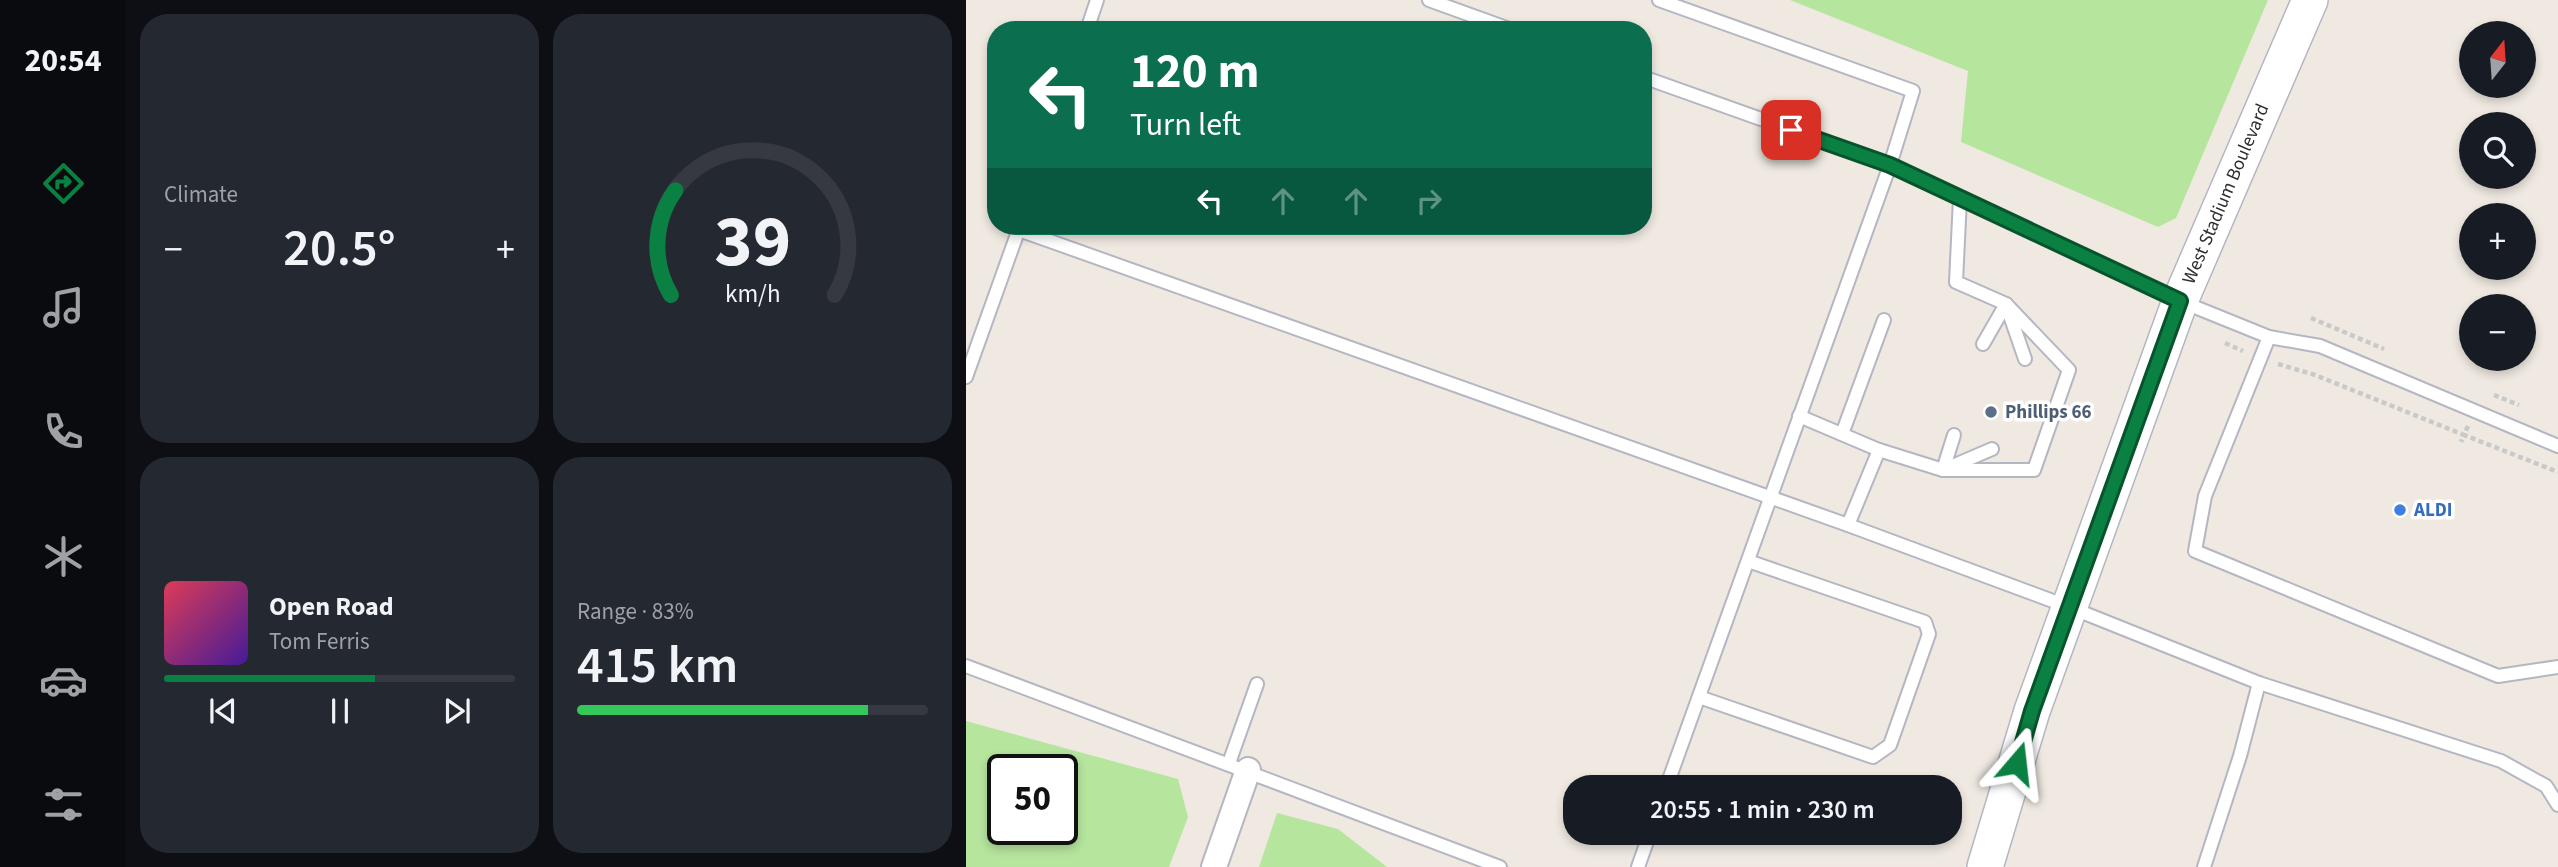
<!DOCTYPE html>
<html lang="en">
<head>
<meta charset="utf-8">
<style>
	:root { --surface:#171b24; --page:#242831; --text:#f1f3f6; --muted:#9ea1a6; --line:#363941; --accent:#0b8043 }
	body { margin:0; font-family:"Source Sans 3",sans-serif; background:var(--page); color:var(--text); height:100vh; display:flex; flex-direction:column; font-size:26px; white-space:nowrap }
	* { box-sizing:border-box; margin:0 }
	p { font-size:23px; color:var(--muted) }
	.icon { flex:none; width:38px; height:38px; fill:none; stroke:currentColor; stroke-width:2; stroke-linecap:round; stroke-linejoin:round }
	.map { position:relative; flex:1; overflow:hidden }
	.side { display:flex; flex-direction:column; gap:14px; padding:14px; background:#0d0f14; width:840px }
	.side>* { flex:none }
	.guide { position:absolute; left:21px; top:21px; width:665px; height:214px; border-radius:28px; box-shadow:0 4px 10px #0003; background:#0b6e4f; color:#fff; overflow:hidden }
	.needle { width:46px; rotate:17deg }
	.fabs { position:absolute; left:1493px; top:21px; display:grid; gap:14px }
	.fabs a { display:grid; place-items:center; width:77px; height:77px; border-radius:50%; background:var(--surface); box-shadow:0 4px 10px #0003; font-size:35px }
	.speed { position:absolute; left:21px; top:754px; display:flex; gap:14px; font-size:35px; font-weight:700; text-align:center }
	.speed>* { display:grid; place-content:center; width:91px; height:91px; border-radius:50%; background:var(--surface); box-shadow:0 4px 10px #0003; line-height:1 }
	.speed .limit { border:4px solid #111; border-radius:10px; background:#fff; color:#111 }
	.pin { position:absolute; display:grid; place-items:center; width:60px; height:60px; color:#fff; margin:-30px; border-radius:14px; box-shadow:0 4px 10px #0006 }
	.me { position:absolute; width:77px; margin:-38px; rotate:17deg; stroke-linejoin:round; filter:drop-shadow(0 0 5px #0008) }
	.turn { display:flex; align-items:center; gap:24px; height:147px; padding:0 28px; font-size:32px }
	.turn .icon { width:91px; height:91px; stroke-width:2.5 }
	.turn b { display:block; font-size:49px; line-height:60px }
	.lanes { display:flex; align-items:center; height:66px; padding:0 28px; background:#0003; justify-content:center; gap:35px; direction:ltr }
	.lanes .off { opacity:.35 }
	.big { font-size:52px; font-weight:600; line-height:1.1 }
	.side .tile { flex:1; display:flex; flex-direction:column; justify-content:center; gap:10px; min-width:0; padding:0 24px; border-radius:28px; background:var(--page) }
	.side .dial { align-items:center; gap:0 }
	.dial svg { height:182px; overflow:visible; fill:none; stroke:var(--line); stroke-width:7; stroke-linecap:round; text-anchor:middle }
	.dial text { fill:var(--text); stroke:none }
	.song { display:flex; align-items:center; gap:21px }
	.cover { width:84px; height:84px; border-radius:10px; background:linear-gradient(135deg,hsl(350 70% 55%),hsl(260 70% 35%)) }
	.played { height:7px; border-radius:4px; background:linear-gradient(90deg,var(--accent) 60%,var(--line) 60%) }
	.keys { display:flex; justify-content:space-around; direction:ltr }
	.heat { display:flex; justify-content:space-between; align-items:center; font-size:38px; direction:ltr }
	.charge { height:10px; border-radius:5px; background:linear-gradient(90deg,#34c759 83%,var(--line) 0) }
	.side .tiles { flex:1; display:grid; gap:14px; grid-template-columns:repeat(2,1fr) }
	.trip { position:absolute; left:597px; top:775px; width:399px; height:70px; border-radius:28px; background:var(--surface); box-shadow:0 4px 10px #0003; font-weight:600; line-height:70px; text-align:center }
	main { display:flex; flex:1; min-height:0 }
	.tab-bar { display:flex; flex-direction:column; width:126px; justify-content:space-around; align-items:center; background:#090b0e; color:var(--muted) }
	.tab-bar .icon { width:49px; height:49px }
	.tab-bar .active { color:var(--accent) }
	.tab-bar b { font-size:32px; color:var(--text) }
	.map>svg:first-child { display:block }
	.green { fill:#b6e59e; fill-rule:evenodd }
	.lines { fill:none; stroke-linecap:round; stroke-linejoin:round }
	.lane-casing { stroke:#b4b7c1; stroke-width:16 }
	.street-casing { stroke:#b4b7c1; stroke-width:28 }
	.secondary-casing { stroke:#b4b7c1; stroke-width:38 }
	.path { stroke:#c9c9c9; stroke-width:4.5; stroke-dasharray:5 3.5; stroke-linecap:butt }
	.lane { stroke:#fff; stroke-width:12 }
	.street { stroke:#fff; stroke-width:24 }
	.secondary { stroke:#fff; stroke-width:35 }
	.route-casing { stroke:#07532c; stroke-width:18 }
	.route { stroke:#0b8043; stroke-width:12 }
	.service-dot { fill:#5c6f8a; stroke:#fff; stroke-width:2.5 }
	.shop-dot { fill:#3f7fe0; stroke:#fff; stroke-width:2.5 }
	.labels { text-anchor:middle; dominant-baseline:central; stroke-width:7; stroke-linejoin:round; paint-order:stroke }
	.street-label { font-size:19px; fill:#2e2e2e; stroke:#fff }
	.service-label { font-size:19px; font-weight:bold; fill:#4e5e75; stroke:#fff; text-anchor:start }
	.shop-label { font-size:19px; font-weight:bold; fill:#366cbe; stroke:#fff; text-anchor:start }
</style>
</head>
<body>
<main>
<nav class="tab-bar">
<b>20:54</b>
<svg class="icon active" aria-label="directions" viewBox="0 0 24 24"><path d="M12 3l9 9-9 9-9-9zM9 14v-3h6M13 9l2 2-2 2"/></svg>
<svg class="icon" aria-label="music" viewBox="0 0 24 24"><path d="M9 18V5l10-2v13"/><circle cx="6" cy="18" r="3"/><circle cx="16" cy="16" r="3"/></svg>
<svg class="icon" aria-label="phone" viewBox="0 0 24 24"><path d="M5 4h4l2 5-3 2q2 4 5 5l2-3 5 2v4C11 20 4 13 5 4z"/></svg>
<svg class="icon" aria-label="climate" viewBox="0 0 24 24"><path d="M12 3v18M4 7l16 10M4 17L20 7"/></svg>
<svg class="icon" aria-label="car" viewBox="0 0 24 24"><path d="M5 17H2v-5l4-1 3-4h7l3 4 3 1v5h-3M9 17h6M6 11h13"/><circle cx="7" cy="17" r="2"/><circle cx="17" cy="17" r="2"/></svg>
<svg class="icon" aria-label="filters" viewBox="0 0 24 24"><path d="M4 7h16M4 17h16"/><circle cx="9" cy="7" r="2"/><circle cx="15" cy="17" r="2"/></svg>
</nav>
<section class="side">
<div class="tiles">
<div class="tile"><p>Climate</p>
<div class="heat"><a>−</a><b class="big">20.5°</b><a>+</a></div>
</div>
<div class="tile dial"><svg viewBox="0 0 100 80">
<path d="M14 69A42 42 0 1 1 86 69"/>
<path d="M14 69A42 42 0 0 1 16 23" stroke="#0b8043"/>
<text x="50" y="56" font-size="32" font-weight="700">39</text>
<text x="50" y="72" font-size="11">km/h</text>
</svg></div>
<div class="tile">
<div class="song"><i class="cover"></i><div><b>Open Road</b><p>Tom Ferris</p></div></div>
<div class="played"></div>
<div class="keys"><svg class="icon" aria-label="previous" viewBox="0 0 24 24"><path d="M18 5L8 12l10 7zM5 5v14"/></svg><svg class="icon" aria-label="pause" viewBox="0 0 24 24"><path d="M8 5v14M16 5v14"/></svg><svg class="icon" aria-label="next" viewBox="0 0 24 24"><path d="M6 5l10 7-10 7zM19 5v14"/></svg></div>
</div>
<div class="tile"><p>Range · 83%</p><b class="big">415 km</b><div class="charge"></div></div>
</div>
</section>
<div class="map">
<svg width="1592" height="867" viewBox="0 0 1592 867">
	<rect width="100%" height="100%" fill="#efe9e1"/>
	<g class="green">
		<polygon points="824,0 1302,0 1210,218 1192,227 995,142 1002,71"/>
		<path d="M0,721L212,779L222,817L203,867H0ZM37,770H96V830H37Z"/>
		<polygon points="311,813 372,829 421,867 293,867"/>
	</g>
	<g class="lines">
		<g class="lane-casing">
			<g id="lane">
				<polyline points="463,0 546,30"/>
				<polyline points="121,30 131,0"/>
				<polyline points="677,77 924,165 947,91 693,0"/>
				<polyline points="994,198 990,282 1040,304 1103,370 1068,470 977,470 1026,449"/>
				<polyline points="53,230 882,525 1103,607 1293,683 1535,761 1580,786 1592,805"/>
				<polyline points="1303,337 1239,496 1229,551 1532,676 1592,667"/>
				<polyline points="1017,344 1040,304 1059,359"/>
				<polyline points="0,377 54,226"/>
				<polyline points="833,416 913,450 882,525"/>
				<polyline points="876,434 918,320"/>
				<polyline points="913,450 977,470 988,435"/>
				<polyline points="0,666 534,867"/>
				<polyline points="733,697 907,757 924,745 963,634 959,622 782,561"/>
				<polyline points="263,763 291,684"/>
				<polyline points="700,788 924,165 1214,301 1303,337 1354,346 1592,446"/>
				<polyline points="672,867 684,833"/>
				<polyline points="1238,867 1274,756 1293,683"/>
			</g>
		</g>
		<g class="street-casing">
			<polyline id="street" points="248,867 282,770"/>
		</g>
		<g class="secondary-casing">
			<polyline id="secondary" points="1019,867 1066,711 1214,301 1344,0"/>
		</g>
		<g class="path">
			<polyline points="1345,318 1418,349"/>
			<polyline points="1259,343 1277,351"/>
			<polyline points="1312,364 1349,375 1498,435 1495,442"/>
			<polyline points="1528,395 1553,405"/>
			<polyline points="1502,426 1498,435 1592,472"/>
		</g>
		<use href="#lane" class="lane"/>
		<use href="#street" class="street"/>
		<use href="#secondary" class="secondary"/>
	</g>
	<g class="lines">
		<g class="route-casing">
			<polyline id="route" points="825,130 924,165 1214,301 1066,711 1051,763"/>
		</g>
		<use href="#route" class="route"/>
	</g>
	<circle class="service-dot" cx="1025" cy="412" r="7"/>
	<circle class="shop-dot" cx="1434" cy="510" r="7"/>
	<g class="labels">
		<g class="street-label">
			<text transform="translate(1260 194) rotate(-67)">West Stadium Boulevard</text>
		</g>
		<g class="service-label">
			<text x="1039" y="412">Phillips 66</text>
		</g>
		<g class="shop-label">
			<text x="1448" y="510">ALDI</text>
		</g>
	</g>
</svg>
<div class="fabs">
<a><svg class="needle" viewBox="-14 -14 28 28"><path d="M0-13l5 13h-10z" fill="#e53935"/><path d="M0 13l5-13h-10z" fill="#9ea1a6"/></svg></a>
<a><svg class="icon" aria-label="search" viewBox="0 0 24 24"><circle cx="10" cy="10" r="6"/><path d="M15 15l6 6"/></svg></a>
<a>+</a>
<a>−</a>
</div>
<div class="speed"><div class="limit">50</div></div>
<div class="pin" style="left:825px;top:130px;background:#d93025"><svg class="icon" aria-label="arrive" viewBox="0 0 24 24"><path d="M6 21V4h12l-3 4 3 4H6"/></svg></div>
<svg class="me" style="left:1051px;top:763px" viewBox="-20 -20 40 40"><path d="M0-17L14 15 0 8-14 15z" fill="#0b8043" stroke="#fff" stroke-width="4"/></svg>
<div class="trip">20:55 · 1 min · 230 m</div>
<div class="guide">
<div class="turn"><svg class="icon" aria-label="left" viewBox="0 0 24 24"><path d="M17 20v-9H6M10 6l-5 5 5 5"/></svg><div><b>120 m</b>Turn left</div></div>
<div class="lanes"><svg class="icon" aria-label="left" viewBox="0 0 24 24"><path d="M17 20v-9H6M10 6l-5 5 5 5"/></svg><svg class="icon off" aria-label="ahead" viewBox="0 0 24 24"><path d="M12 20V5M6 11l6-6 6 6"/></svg><svg class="icon off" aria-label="ahead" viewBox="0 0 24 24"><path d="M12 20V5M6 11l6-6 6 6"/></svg><svg class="icon off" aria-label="right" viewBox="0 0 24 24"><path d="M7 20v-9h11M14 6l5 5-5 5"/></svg></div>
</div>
</div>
</main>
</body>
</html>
